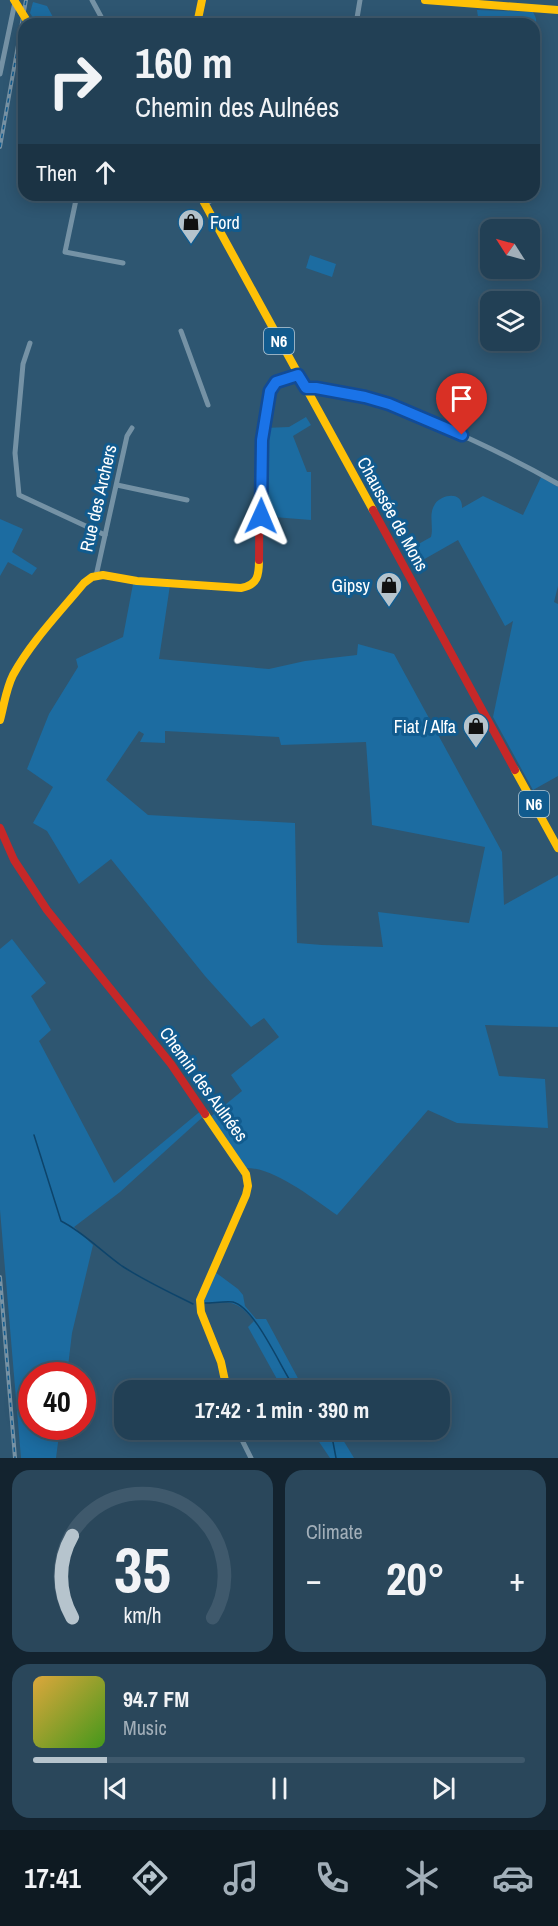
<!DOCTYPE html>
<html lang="en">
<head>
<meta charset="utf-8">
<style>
	:root { --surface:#224055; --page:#2a475b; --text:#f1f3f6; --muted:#a2afb9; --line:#3f596c; --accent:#b6c4cd }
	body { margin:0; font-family:"Archivo Narrow",sans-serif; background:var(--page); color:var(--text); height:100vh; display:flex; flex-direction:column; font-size:22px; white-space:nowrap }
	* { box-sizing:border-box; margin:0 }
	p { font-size:20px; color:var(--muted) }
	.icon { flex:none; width:33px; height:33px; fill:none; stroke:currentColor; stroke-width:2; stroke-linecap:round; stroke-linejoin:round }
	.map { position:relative; height:1458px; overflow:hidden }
	.side { display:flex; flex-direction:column; gap:12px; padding:12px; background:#13232f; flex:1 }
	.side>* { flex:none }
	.banner { position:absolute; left:18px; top:18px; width:522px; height:183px; border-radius:18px; box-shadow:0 3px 15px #0003,0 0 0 2px var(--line); background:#224055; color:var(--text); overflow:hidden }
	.needle { width:39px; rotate:306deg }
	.tools { position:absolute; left:480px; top:219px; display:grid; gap:12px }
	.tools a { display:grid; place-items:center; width:60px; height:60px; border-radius:12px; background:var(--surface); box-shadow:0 3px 15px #0003,0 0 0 2px var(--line); font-size:30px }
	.speed { position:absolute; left:18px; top:1362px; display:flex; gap:12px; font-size:30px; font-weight:700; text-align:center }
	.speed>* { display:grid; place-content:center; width:78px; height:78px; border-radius:50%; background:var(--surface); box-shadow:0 3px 15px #0003,0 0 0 2px var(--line); line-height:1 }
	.speed .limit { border:9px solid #d22; background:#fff; color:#111 }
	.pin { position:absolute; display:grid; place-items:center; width:51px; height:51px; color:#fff; margin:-62px -26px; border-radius:50% 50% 50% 0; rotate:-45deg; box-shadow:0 0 6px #0007 }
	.pin .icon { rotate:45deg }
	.me { position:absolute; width:66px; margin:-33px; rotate:1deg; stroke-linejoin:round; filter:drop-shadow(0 0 4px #0008) }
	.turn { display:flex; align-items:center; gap:21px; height:126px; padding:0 18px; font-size:27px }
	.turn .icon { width:78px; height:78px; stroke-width:2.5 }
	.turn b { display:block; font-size:42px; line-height:51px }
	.then { display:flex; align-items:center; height:57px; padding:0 18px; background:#0003; gap:12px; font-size:22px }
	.big { font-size:45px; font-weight:700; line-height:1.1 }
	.side .card { flex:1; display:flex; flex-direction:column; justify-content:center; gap:9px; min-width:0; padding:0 21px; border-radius:18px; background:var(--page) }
	.side .dial { align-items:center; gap:0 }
	.dial svg { height:156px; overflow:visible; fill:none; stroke:var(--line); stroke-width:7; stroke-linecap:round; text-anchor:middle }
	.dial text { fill:var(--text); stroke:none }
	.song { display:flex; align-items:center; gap:18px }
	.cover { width:72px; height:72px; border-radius:9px; background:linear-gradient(135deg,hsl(40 70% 55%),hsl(100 70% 35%)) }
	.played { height:6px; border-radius:3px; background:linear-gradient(90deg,var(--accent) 15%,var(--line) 15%) }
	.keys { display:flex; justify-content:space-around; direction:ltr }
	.heat { display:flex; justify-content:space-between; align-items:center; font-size:33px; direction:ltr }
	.side .tiles { flex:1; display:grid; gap:12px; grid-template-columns:1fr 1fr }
	.card:last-child { grid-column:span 2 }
	.trip { position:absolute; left:114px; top:1380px; width:336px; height:60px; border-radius:18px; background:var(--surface); box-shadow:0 3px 15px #0003,0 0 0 2px var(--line); font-weight:700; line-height:60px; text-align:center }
	.dock { display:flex; height:96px; justify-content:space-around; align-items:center; background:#0e1a22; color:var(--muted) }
	.dock .icon { width:42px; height:42px }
	.dock .on { color:var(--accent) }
	.dock b { font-size:27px; color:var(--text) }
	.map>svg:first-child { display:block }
	.green { fill:#1c6ca1; fill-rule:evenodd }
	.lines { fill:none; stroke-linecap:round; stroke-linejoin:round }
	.stream { stroke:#0d446b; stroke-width:1.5 }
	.street { stroke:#7592a5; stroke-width:5 }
	.slow { stroke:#ffc107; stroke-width:8 }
	.jam { stroke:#c62828; stroke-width:8 }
	.rail-casing { stroke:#7792a4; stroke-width:4 }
	.rail { stroke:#115b8e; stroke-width:1.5; stroke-dasharray:4.5; stroke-linecap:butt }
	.slow-bridge { stroke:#ffc107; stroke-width:8 }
	.route-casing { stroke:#114b97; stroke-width:15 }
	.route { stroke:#1a73e8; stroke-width:10 }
	.labels { text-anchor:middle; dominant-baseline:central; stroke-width:6; stroke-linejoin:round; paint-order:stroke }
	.shield { fill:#115b8e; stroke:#b8cedd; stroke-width:1.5 }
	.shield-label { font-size:16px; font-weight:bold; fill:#fff }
	.poi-label { font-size:18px; fill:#fff; stroke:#115b8e; text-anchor:end }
	.street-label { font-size:18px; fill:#fff; stroke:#115b8e }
</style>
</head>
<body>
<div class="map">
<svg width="558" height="1458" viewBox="0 0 558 1458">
	<rect width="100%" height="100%" fill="#2e5671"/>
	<g class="green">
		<polygon points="33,2 47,6 54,19 60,16 72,16 73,24 37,24 30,13"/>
		<path d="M477,10L533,12C536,18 538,21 534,27V24H479Z"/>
		<polygon points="310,255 336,264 332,277 306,268"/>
		<polygon points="306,417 311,425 293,436 307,472 311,472 311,520 261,516 264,428 289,427"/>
		<path d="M541,477L558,487V586L554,602L558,604V776L533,790L493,717L513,621L505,626L458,540L414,565L406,551L431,537C434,527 428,514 435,504C442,494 463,491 462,508L483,496L523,515Z"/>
		<polygon points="0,519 23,529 12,552 37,568 32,575 8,562 0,576"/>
		<path d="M133,584L170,585L159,659L269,669L305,661L357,655L358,644L394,654L502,852L504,905L558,875V1027L485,1025L499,1076L545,1079L548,1128L457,1123L428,1110L337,1215C313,1199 273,1166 244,1168L209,1118L242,1091L231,1075L279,1037L264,1018L251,1027L205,976L111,859L79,884L47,831L33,823L53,787L27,769L49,714L78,667L76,659L123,637ZM139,731L144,734L140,742L165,743V731L279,737L281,745L366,742L372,825L485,847L469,923L378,912L383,947L322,945L297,943L295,823L148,815L106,780Z"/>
		<polygon points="12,939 46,983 31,996 51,1030 39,1041 114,1183 203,1109 206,1114 120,1192 74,1227 93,1245 72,1333 67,1375 32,1376 32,1426 60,1427 56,1458 21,1458 0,1210 0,949"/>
		<path d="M211,1269L238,1289L243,1295L245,1306L256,1319H266L300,1382L308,1390H283L248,1327L254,1321C235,1297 228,1303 200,1303Z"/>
		<polygon points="311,1430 337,1430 354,1458 330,1458"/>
	</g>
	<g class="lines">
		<g class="stream">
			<path d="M34,1135L61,1221C83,1232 101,1251 122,1266C145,1281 169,1292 193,1304"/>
			<path d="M205,1303C213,1303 225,1301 233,1302C256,1308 282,1371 296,1390"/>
			<polyline points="325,1430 333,1442 336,1458"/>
		</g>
		<g class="street">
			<polyline points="92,0 105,24"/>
			<polyline points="356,24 360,0"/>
			<polyline points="0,74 15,2"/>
			<polyline points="77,195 65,252 123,263"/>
			<polyline points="205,204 220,195"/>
			<polyline points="181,331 208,405"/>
			<polyline points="30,343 23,364 15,453 19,495 105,535"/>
			<path d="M306,388C348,385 396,407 434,423C476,441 518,461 558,484"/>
			<polyline points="117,485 187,500"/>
			<polyline points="96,576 127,436 132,428"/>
			<polyline points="237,1430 251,1458"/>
		</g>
		<g class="slow">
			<polyline points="425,0 558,10"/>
			<polyline points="197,24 202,0"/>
			<polyline points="200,195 373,510"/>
			<path d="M0,720C4,705 6,689 13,675C31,642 60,612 84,583L92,577L103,575L137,581L241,588C258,585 259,575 259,560"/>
			<polyline points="515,770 558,848"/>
			<polyline points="205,1114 246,1174 248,1186 246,1195 200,1300 201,1312 221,1362 227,1390"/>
		</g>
		<g class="jam">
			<polyline points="373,510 515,770"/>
			<path d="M259,560C260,510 255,425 276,382L298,375"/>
			<polyline points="0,828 14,860 47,910 171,1064 205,1114"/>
		</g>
		<g class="rail-casing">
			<g id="rail">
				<polyline points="0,147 26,0"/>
				<polyline points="0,1277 15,1458"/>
			</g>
		</g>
		<use href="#rail" class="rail"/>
		<polyline class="slow-bridge" points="14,0 29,24"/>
	</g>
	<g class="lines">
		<g class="route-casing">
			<polyline id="route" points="261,516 262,440 270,391 276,382 298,375 306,388 316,388 365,397 389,404 462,435"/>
		</g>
		<use href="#route" class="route"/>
	</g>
	<defs>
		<g id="shop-pin" transform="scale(1.35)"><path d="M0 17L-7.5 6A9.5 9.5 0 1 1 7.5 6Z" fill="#b6c4cd" stroke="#115b8e"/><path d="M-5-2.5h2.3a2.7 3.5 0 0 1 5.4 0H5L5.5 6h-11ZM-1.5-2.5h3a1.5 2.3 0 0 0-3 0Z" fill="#111"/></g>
	</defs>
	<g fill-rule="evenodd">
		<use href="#shop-pin" x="191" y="222"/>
		<use href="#shop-pin" x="389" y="585"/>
		<use href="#shop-pin" x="476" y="726"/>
	</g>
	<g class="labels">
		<g class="shield">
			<rect x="264" y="328" width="30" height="26" rx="4.5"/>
			<rect x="519" y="791" width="30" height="26" rx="4.5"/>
		</g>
		<g class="shield-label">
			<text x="279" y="341">N6</text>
			<text x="534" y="804">N6</text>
		</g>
		<g class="poi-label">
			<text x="210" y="222" text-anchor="start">Ford</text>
			<text x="370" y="585">Gipsy</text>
			<text x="456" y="726">Fiat / Alfa</text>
		</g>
		<g class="street-label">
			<text transform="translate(98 498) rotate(-77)">Rue des Archers</text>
			<text transform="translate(393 514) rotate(61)">Chaussée de Mons</text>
			<text transform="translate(204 1084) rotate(54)">Chemin des Aulnées</text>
		</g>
	</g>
</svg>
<div class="tools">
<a><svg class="needle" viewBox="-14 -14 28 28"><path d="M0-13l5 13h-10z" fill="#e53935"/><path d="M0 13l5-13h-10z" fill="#a2afb9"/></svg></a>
<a><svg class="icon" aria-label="layers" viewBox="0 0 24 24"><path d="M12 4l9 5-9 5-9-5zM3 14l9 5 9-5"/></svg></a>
</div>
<div class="speed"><div class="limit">40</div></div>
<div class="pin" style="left:462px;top:435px;background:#d93025"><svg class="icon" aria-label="arrive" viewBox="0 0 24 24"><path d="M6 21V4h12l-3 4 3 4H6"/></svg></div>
<svg class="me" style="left:261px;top:516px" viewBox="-20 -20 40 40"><path d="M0-17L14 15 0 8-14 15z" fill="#1a73e8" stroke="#fff" stroke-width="4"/></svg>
<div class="trip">17:42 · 1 min · 390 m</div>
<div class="banner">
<div class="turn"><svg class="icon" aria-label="right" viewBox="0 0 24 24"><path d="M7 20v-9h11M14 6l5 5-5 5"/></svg><div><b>160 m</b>Chemin des Aulnées</div></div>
<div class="then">Then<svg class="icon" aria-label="ahead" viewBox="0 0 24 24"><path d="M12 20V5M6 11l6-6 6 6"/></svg></div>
</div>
</div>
<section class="side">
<div class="tiles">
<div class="card dial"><svg viewBox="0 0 100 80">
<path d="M14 69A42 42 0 1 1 86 69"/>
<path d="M14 69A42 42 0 0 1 14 27" stroke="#b6c4cd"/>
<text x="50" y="56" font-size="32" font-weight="700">35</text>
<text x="50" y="72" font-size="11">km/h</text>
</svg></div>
<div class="card"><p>Climate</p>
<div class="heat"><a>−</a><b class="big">20°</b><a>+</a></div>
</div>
<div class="card">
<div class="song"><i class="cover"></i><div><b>94.7 FM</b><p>Music</p></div></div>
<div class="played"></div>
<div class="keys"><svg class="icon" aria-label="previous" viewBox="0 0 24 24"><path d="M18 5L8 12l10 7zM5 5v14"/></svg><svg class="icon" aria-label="pause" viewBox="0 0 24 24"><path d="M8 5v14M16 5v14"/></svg><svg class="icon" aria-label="next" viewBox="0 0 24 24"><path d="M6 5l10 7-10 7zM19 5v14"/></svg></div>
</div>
</div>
</section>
<nav class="dock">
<b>17:41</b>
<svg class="icon on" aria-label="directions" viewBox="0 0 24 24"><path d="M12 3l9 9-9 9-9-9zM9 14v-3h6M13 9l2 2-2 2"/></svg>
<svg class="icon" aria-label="music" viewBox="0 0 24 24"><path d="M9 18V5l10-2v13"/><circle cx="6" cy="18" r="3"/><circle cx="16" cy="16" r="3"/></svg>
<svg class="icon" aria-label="phone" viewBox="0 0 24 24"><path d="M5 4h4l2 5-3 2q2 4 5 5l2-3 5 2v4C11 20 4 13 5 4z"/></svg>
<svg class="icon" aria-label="climate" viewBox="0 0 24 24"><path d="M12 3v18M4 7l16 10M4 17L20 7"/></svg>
<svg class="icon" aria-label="car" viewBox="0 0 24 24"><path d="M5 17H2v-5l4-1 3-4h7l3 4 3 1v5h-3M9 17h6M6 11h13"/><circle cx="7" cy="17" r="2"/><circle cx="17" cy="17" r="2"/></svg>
</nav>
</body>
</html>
